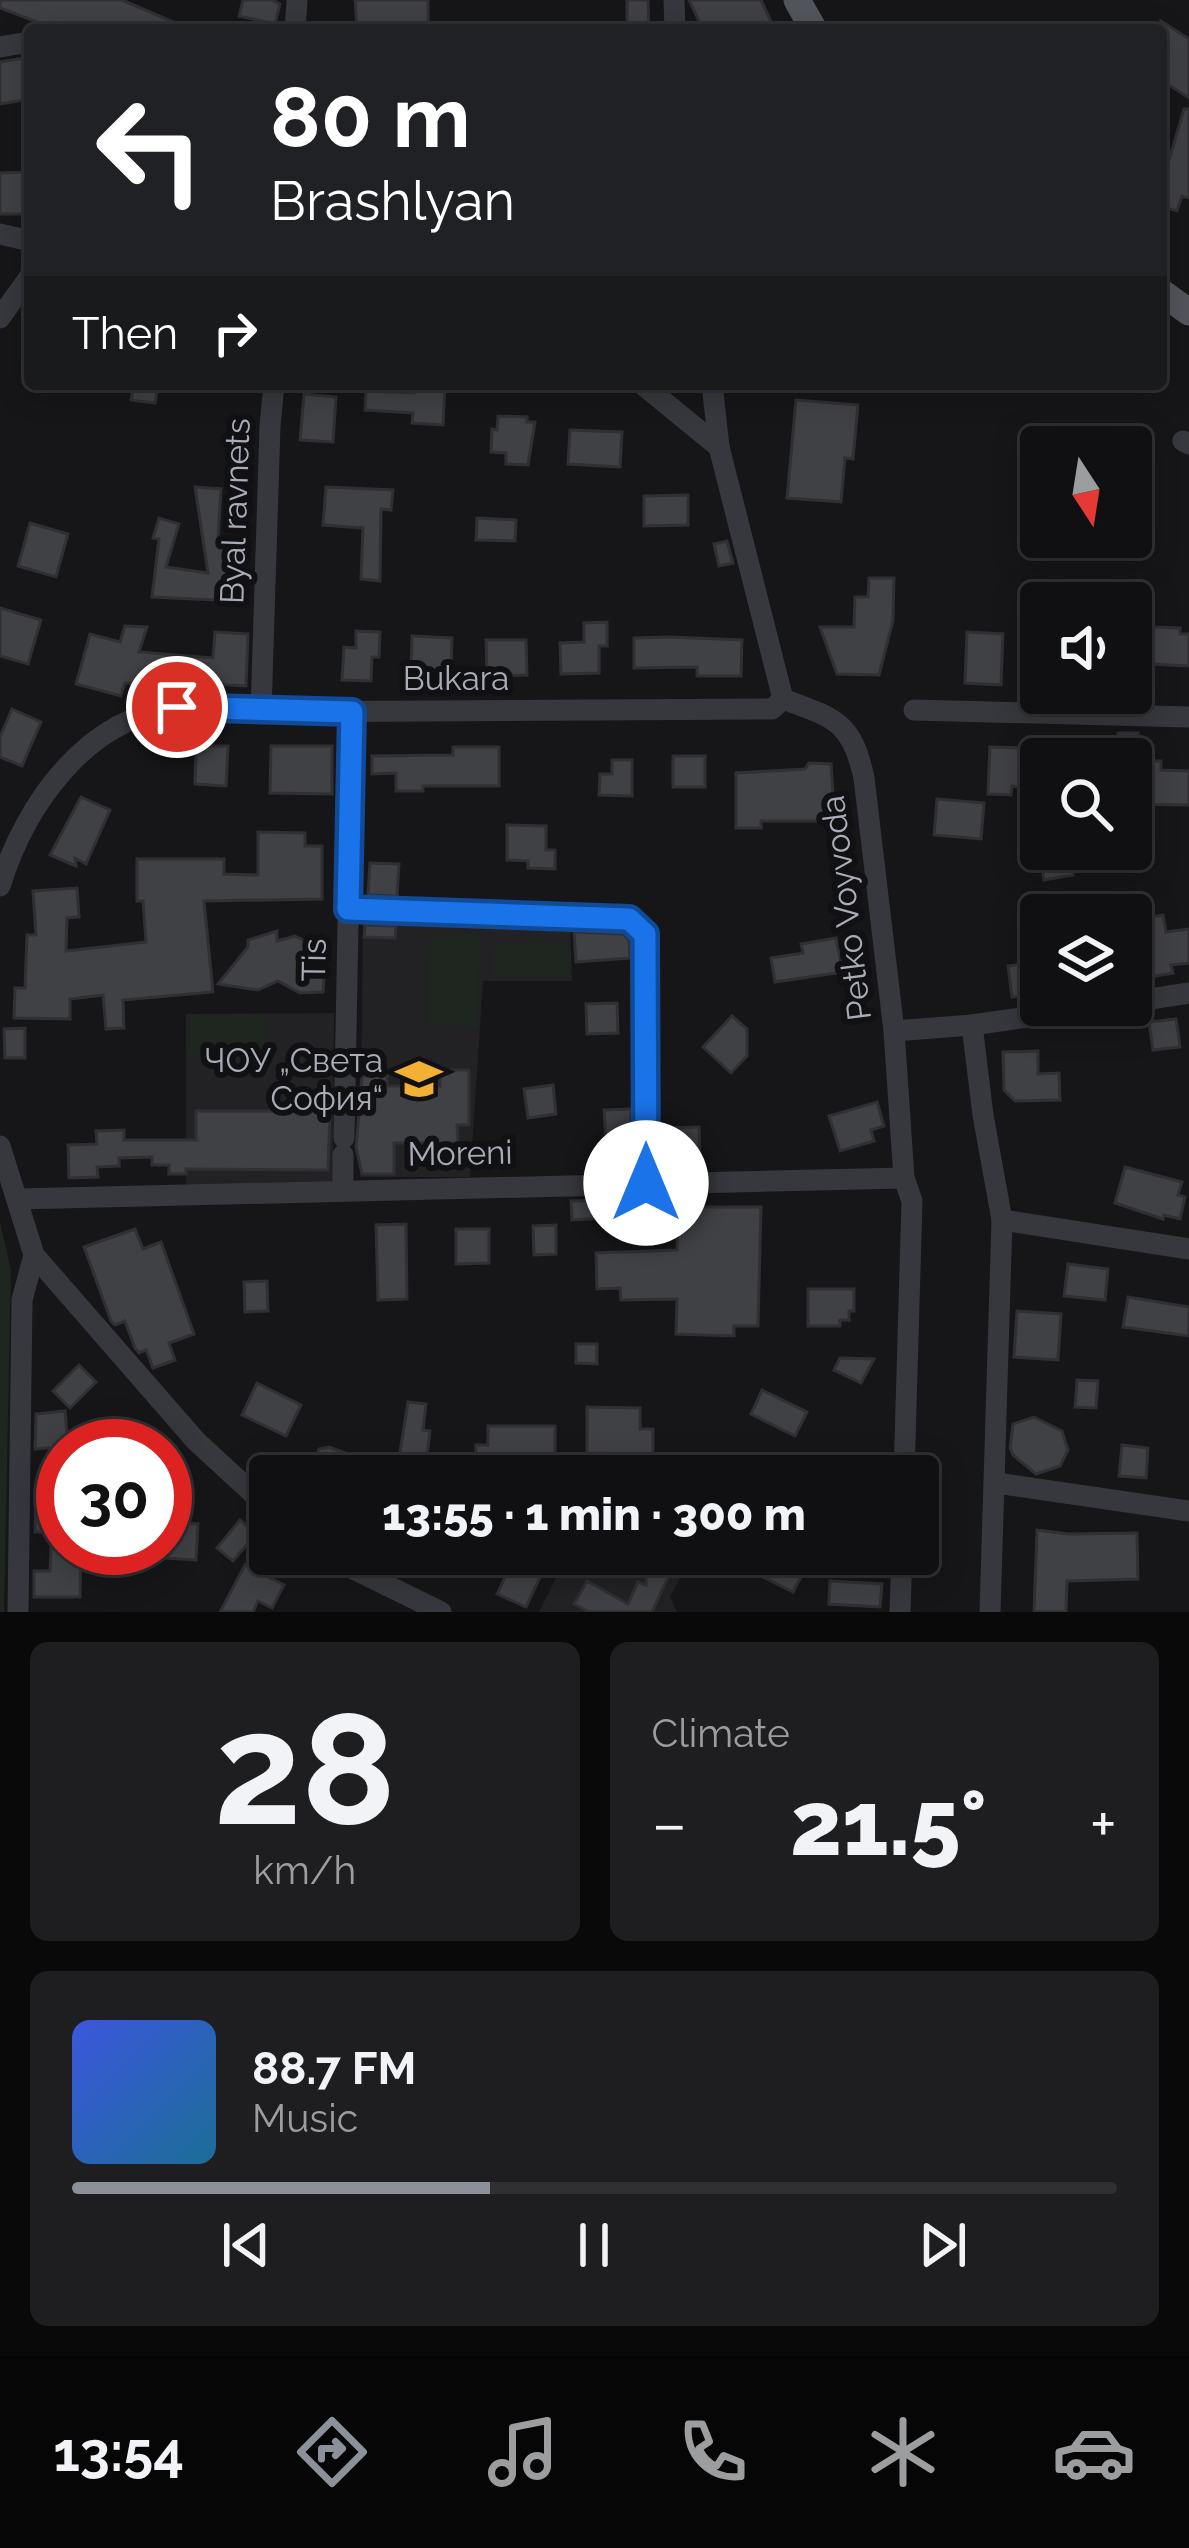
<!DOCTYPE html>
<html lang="en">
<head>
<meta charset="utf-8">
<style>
	:root { --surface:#101012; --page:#1e1e20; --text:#f1f3f6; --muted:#9c9d9f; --line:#303032; --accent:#8c9099 }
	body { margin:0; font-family:Raleway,sans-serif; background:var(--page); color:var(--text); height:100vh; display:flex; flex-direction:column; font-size:45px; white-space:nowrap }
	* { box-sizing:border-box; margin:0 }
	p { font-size:39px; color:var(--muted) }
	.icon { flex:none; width:66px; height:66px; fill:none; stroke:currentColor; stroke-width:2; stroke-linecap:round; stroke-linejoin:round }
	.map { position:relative; height:1612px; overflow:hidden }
	.panel { display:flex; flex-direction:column; gap:30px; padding:30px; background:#09090a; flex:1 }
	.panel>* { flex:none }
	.hud { position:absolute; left:24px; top:24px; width:1143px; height:366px; border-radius:12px; box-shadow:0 6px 30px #0003,0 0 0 3px var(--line); background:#202124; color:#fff; overflow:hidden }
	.needle { width:78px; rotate:168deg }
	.buttons { position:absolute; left:1020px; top:426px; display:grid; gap:24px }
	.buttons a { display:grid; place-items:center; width:132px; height:132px; border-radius:12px; background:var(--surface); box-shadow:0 6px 30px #0003,0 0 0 3px var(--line); font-size:60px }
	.speed { position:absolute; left:36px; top:1419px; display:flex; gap:24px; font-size:60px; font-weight:700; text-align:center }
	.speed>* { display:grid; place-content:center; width:156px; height:156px; border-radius:50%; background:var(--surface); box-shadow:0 6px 30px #0003,0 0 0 3px var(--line); line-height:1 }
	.speed .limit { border:18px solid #d22; background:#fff; color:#111 }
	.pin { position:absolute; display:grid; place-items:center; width:102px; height:102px; color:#fff; margin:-51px; border:6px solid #fff; border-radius:50%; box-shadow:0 3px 12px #0007 }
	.me { position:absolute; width:132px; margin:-66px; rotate:0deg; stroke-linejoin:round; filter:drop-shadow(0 0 9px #0008) }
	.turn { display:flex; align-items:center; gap:42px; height:252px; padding:0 48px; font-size:54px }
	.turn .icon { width:156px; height:156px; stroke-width:2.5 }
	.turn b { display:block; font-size:84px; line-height:102px }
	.then { display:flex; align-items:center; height:114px; padding:0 48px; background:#0003; gap:24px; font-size:45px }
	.big { font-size:90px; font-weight:800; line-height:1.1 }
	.panel .widget { flex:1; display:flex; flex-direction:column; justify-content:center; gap:18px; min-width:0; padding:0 42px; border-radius:18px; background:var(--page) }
	.panel .dial { align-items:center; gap:0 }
	.dial b { font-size:156px; line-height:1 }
	.song { display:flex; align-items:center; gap:36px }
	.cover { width:144px; height:144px; border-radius:18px; background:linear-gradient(135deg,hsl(230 70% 55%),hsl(200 70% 35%)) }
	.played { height:12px; border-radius:6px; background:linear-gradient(90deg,var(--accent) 40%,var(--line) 40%) }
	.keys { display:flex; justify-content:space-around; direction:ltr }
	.heat { display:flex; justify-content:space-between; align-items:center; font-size:66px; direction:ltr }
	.panel .tiles { flex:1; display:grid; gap:30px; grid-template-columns:1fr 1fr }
	.widget:last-child { grid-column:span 2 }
	.trip { position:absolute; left:249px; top:1455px; width:690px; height:120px; border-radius:12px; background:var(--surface); box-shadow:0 6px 30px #0003,0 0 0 3px var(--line); font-weight:800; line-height:120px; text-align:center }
	.dock { display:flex; height:192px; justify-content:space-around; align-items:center; background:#060607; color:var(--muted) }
	.dock .icon { width:84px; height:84px }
	.dock .current { color:var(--accent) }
	.dock b { font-size:54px; color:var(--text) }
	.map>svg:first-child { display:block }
	.built { fill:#222225 }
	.green { fill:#1e261f }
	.building { fill:#404145; stroke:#303034; stroke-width:3 }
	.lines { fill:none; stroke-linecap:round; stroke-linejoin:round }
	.minor { stroke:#37383d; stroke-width:21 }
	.major { stroke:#53555c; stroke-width:27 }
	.route-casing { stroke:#114b97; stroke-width:30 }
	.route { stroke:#1a73e8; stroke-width:21 }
	.labels { text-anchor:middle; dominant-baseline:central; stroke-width:12; stroke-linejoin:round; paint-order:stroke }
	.street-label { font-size:33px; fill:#a8adb8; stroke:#111113 }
	.poi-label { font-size:33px; fill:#a8adb8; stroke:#111113; text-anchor:end }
</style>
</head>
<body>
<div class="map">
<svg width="1189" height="1612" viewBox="0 0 1189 1612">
	<rect width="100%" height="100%" fill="#161618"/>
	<g class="built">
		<polygon points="363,915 570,925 572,981 483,981 470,1177 360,1177"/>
		<polygon points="334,1013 333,1181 186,1185 186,1014"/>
		<polygon points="568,1554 693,1554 670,1597 677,1612 539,1612"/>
	</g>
	<g class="green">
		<polygon points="430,933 480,934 477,1027 427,1025"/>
		<polygon points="568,943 569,975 494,977 494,945"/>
		<polygon points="190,1016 264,1017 264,1058 189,1057"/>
		<polygon points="0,1222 11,1270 4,1612 0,1612"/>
	</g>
	<g class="building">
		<polygon points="0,0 122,0 192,30 58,30 0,8"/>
		<polygon points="243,0 272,0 280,4 275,24 239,16"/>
		<polygon points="355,0 428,0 428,30 357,30"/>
		<polygon points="627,0 648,0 649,30 627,30"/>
		<polygon points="689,0 761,0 775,30 703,30"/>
		<polygon points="1161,21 1189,39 1189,98 1161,80"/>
		<polygon points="30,57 30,99 0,104 0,62"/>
		<polygon points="1184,109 1189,109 1189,198 1182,196 1177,211 1161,206 1161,165 1167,167"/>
		<polygon points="30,172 30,214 0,214 0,173"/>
		<polygon points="134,384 158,384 155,403 131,400"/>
		<polygon points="414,386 445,388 443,425 412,423 413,413 365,410 366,391 414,393"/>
		<polygon points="304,394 336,397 333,442 300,440"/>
		<polygon points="796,400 858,405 853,459 845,458 841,502 787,498"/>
		<polygon points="498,416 527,417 527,422 535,422 528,465 506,464 506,453 491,452 492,429 497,430"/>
		<polygon points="570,430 622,432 620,467 568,464"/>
		<polygon points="195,487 221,489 218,538 237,543 236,563 245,564 244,595 239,595 238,601 152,597 159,539 153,538 159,518 179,524 166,567 208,573"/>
		<polygon points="326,487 393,490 391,510 381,509 380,581 361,579 363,528 323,525"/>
		<polygon points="688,495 688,525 644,526 644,496"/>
		<polygon points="477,518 516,520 515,541 476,540"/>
		<polygon points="30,523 68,534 56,577 18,566"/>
		<polygon points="727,541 733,563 719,566 714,544"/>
		<polygon points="869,578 894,578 893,620 879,675 837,674 820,627 854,627 855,597 868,597"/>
		<polygon points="0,608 41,620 28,664 0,656"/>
		<polygon points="607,622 607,646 599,646 599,673 561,674 560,643 584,642 584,623"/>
		<polygon points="125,626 147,627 139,652 213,658 215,632 248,634 246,686 189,683 189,688 125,683 121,696 76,684 90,634 120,642"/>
		<polygon points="1152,627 1180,628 1180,634 1189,634 1189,666 1150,664"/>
		<polygon points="356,631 380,632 379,657 372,657 371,681 342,680 344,647 356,648"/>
		<polygon points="967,632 1003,634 1001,685 965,683"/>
		<polygon points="412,636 452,638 451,674 411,673"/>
		<polygon points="670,637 742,640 741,676 697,676 697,667 634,668 634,638"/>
		<polygon points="486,640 526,640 527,675 487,676"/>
		<polygon points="12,709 41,722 22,766 0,757 0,737"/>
		<rect x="1118" y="733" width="20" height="17"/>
		<polygon points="196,746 228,746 226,786 195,784"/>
		<polygon points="271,746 332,746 332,794 270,793"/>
		<polygon points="453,747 499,747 499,786 423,786 423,791 396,791 396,773 372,774 372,756 453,755"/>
		<polygon points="990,747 1022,748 1021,787 1012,786 1011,795 988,794"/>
		<rect x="673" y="756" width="32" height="31"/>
		<polygon points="612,760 632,760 632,796 599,795 600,774 612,774"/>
		<polygon points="1131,761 1161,761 1161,770 1189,771 1189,805 1131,804"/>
		<polygon points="809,763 831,764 835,821 761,821 761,828 736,828 736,773 805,769"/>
		<polygon points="81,797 110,810 86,864 75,858 76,866 50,855"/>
		<polygon points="937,799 984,803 981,839 934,835"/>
		<polygon points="507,825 546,826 546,850 555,850 555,869 528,868 528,861 507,860"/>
		<polygon points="258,832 305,833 305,846 322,846 322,899 204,901 213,992 123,1000 124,1028 106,1029 103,995 70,999 70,1019 14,1018 15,988 25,988 27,935 36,935 33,891 77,888 79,917 67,918 66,951 146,942 143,901 137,901 137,859 224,859 224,874 258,875"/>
		<polygon points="1039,849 1079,849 1081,859 1071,861 1073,875 1044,880 1042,867 1033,869 1030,853"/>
		<polygon points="370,863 399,864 397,896 368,895"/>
		<polygon points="1163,915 1166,932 1189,929 1189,963 1171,965 1173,973 1144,978 1142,964 1131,966 1131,921"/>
		<polygon points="365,925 396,926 395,938 364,937"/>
		<polygon points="277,931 277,941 295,936 318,947 325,968 323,992 300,993 278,981 258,990 218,984 248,947 248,940"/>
		<polygon points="574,932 623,934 629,940 630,958 576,962"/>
		<polygon points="836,938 843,972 775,982 771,958 803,953 801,944"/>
		<polygon points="1041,961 1041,993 1012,997 1008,966"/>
		<polygon points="617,1003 618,1033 587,1034 586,1004"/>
		<polygon points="732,1016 747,1029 747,1056 731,1073 703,1047"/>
		<polygon points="1176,1019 1180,1047 1153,1050 1149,1022"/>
		<polygon points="25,1028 25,1058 5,1058 4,1029"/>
		<polygon points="1038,1051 1038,1074 1059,1073 1060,1100 1015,1101 1004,1090 1003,1052"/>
		<polygon points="440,1070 469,1070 469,1125 457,1125 458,1143 394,1143 394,1174 362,1174 356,1147 362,1076 387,1076 387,1086 440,1086"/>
		<polygon points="553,1085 556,1114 528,1118 524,1089"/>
		<polygon points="877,1102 884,1126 871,1130 874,1141 840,1151 829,1116"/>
		<polygon points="631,1109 632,1169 608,1170 604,1110"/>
		<polygon points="196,1111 330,1111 328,1170 186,1169 186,1174 169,1174 169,1165 152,1165 152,1157 119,1158 119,1166 97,1167 98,1177 69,1178 68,1145 97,1144 96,1131 124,1130 124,1140 196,1140"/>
		<polygon points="699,1127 700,1160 662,1161 662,1128"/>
		<polygon points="1125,1167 1182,1182 1178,1195 1185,1197 1180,1219 1164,1215 1163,1219 1115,1203"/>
		<polygon points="607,1200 609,1218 572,1220 571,1201"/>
		<polygon points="678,1207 761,1207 758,1326 734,1326 734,1336 676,1334 677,1299 621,1300 620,1288 597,1289 596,1253 677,1250"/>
		<polygon points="406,1224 407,1299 378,1300 376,1225"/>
		<polygon points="556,1225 556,1254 534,1255 533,1226"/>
		<polygon points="135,1229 143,1249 161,1242 194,1334 169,1343 175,1360 153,1368 146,1350 139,1353 135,1348 125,1321 115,1325 111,1321 84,1247"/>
		<polygon points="456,1229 489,1229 489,1263 456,1264"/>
		<polygon points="1068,1264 1108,1269 1105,1300 1064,1296"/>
		<polygon points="267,1281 268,1311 245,1312 244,1282"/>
		<polygon points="808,1289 854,1289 854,1311 849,1311 849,1320 840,1320 840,1326 808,1326"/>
		<polygon points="1128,1297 1189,1307 1189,1336 1123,1327"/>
		<polygon points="1017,1311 1061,1314 1058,1360 1014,1357"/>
		<polygon points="576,1344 597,1344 597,1364 576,1363"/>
		<polygon points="840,1358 874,1359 861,1383 834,1370"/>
		<polygon points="79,1365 96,1382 70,1408 53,1391"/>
		<polygon points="1077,1380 1098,1381 1096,1408 1075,1407"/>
		<polygon points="257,1383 301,1405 286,1436 242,1415"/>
		<polygon points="762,1390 807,1412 795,1436 751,1414"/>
		<polygon points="408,1402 426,1404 423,1430 430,1431 425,1474 397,1471"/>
		<polygon points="587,1407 640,1408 640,1429 653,1429 653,1454 587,1453"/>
		<polygon points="65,1411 68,1446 35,1449 36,1414"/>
		<polygon points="1034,1417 1062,1431 1068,1450 1060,1466 1036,1474 1013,1455 1010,1448 1013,1424"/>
		<polygon points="488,1426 555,1426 555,1461 476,1461 476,1445 488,1445"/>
		<polygon points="1122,1445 1148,1448 1146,1478 1119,1476"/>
		<polygon points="329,1447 403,1474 402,1476 318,1476 314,1462 319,1449"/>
		<polygon points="36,1499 63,1499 63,1532 35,1532"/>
		<polygon points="240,1520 256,1534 233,1561 217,1548"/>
		<polygon points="165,1522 198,1524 196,1560 165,1558"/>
		<polygon points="1037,1530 1068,1534 1137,1533 1138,1579 1067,1581 1066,1612 1034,1612"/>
		<polygon points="51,1548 81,1549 80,1597 34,1597 34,1571 50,1571"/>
		<polygon points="516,1554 545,1567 526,1607 497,1594"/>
		<polygon points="647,1554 680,1554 680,1575 669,1575 652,1612 589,1612 574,1604 587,1581 628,1604 638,1582 646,1585"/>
		<polygon points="762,1554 813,1554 793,1592 753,1572"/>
		<polygon points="245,1565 284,1585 272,1608 258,1601 253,1612 220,1612"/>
		<polygon points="830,1581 882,1584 880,1607 829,1604"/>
	</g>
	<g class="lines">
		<g class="minor">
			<polyline points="674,0 675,30"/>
			<polyline points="295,30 297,0"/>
			<polyline points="0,47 30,42"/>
			<polyline points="0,234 30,241"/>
			<polyline points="0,318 30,276"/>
			<polyline points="642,384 719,447"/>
			<polyline points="712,384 719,447 783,699"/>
			<polyline points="1183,441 1189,444"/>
			<path d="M783,699C834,718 852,721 864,778L894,1031L904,1178L912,1201L904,1476"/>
			<polyline points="914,710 1189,717"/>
			<polyline points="261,712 270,426 274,384"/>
			<path d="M0,886C25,805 87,716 178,708C205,705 235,711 261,712L772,709L783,699"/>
			<polyline points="348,909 629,919 645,934 647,1183"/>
			<polyline points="1131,1002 1189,993"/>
			<polyline points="972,1025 983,1115 1002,1220 990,1612"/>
			<polyline points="894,1031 972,1025 1109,1005"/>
			<polyline points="344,1138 352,712"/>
			<polyline points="0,1146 34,1255 196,1441 270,1509"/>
			<polyline points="343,1189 343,1155"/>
			<polyline points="18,1199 904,1178"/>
			<polyline points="1002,1220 1189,1249"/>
			<polyline points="996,1483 1189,1511"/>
			<polyline points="323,1554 441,1612"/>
			<polyline points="18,1612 22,1300 34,1255"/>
			<polyline points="900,1612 902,1554"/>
		</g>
		<g class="major">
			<polyline points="797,0 814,30"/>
			<polyline points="1161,292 1189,312"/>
		</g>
	</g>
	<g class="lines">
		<g class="route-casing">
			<polyline id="route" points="177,707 352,712 348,909 629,919 645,934 646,1183"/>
		</g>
		<use href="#route" class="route"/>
	</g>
	<defs>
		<g id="school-bare" transform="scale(3.6)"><path d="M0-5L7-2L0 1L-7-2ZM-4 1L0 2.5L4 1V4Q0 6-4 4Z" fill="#f2b134" stroke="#111113" stroke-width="2.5" paint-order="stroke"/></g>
	</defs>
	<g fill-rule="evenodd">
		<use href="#school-bare" x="419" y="1079"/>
	</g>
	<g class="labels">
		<g class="street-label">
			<text transform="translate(235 511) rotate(-88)">Byal ravnets</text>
			<text x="456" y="678">Bukara</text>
			<text transform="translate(846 908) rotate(-97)">Petko Voyvoda</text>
			<text transform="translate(314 960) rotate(-89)">Tis</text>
			<text transform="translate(460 1153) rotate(-1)">Moreni</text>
		</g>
		<g class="poi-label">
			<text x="383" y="1060">ЧОУ „Света<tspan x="383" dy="38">София“</tspan></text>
		</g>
	</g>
</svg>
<div class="buttons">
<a><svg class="needle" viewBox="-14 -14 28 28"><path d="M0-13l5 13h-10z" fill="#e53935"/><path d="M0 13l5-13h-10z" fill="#9c9d9f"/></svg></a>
<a><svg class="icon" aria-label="sound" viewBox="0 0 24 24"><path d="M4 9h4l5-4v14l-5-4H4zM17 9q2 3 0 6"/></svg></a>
<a><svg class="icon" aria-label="search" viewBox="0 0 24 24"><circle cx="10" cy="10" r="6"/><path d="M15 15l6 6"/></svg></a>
<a><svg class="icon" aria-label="layers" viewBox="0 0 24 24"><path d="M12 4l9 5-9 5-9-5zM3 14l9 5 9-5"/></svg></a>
</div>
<div class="speed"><div class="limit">30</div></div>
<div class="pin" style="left:177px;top:707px;background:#d93025"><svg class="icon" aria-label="arrive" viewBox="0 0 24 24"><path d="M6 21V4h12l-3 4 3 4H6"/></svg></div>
<svg class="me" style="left:646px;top:1183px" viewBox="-20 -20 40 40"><circle r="19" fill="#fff"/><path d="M0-13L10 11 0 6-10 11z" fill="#1a73e8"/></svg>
<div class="trip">13:55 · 1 min · 300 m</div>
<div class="hud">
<div class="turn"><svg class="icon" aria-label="left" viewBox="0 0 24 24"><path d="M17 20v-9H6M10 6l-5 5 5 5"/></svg><div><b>80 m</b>Brashlyan</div></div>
<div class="then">Then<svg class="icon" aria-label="right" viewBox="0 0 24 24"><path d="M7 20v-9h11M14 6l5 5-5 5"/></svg></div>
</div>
</div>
<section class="panel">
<div class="tiles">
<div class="widget dial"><b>28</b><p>km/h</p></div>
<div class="widget"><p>Climate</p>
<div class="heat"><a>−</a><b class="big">21.5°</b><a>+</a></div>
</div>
<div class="widget">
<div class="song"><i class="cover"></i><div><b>88.7 FM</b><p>Music</p></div></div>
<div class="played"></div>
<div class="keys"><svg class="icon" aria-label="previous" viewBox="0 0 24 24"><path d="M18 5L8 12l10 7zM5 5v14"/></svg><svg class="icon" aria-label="pause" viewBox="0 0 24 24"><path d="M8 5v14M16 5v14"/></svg><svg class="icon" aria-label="next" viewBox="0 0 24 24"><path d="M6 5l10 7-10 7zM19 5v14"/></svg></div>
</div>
</div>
</section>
<nav class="dock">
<b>13:54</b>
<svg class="icon current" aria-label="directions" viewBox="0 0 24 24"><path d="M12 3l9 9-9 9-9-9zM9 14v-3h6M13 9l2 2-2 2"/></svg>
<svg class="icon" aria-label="music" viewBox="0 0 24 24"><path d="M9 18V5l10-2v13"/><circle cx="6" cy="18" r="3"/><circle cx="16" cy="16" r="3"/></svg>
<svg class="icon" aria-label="phone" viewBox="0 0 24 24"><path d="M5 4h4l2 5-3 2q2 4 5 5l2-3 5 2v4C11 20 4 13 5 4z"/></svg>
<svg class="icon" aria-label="climate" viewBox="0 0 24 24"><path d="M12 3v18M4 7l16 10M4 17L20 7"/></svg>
<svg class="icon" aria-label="car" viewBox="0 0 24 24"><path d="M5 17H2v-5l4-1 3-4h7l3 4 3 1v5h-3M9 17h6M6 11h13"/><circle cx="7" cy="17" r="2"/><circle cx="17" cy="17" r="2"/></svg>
</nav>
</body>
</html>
